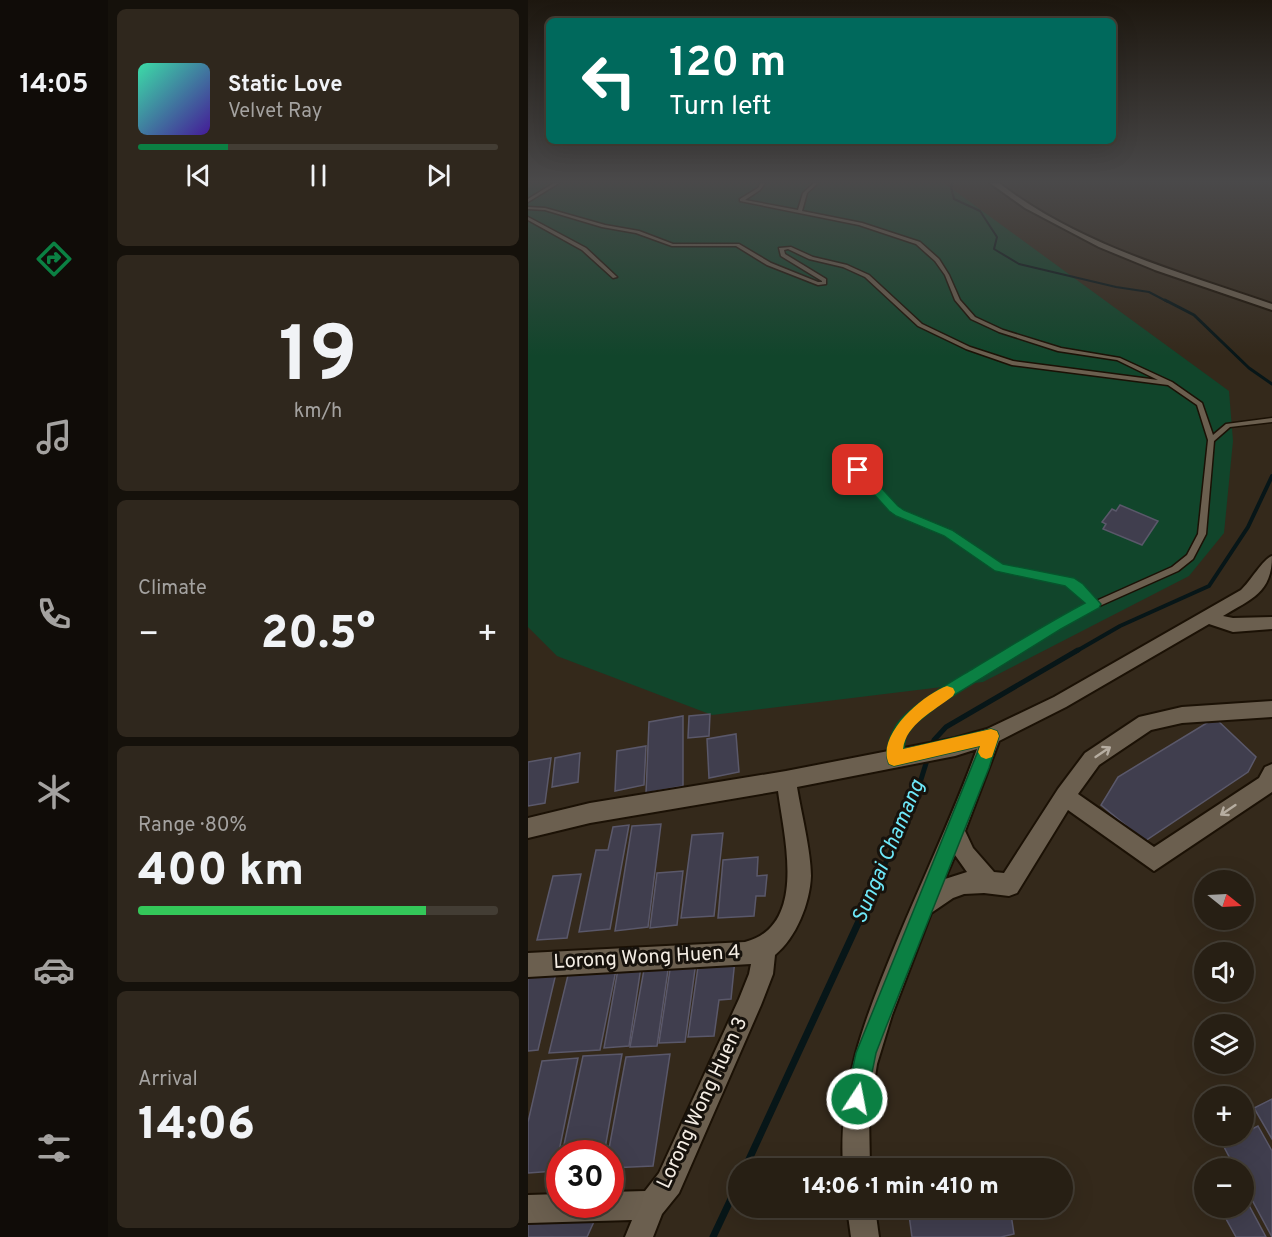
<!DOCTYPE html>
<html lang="en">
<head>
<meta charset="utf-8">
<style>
	:root { --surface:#271f14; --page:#2f271d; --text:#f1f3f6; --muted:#a4a2a0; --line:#433d34; --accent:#0b8043 }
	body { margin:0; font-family:Overpass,sans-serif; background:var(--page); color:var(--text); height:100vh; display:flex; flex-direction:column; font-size:22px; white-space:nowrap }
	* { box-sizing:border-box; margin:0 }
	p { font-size:20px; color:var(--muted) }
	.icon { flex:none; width:33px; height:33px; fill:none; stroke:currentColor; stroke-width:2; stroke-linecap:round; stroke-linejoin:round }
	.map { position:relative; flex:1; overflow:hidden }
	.side { display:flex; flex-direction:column; gap:9px; padding:9px; background:#15110b; width:420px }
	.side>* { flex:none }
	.banner { position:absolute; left:18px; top:18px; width:570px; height:126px; border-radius:9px; box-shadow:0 6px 24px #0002,0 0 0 2px var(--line); background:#00695c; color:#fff; overflow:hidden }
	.needle { width:39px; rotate:108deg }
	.tools { position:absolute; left:666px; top:870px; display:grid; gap:12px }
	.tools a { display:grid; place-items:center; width:60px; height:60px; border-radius:50%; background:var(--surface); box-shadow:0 6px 24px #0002,0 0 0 2px var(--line); font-size:30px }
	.speed { position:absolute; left:18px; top:1140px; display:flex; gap:12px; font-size:30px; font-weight:700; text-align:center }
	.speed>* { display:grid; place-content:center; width:78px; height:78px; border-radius:50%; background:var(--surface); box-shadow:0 6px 24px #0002,0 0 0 2px var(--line); line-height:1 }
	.speed .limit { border:9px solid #d22; background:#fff; color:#111 }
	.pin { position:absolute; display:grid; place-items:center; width:51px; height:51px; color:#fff; margin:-26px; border-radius:12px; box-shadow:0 3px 9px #0006 }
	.me { position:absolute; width:66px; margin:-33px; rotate:11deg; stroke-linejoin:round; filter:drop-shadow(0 0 4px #0008) }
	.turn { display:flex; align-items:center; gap:21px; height:126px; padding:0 24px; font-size:27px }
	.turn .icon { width:78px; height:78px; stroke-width:2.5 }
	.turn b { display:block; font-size:42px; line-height:51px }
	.big { font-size:45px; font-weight:800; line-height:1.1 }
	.side .card { flex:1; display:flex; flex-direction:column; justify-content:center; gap:9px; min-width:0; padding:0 21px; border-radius:9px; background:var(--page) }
	.side .dial { align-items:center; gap:0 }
	.dial b { font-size:78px; line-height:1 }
	.song { display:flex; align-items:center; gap:18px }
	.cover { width:72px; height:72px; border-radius:9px; background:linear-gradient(135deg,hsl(160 70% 55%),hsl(260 70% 35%)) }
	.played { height:6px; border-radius:3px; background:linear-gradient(90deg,var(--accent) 25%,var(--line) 25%) }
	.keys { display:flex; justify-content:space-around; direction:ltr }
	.heat { display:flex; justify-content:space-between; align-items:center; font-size:33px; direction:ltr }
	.charge { height:9px; border-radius:4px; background:linear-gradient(90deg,#34c759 80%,var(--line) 0) }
	.trip { position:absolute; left:200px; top:1158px; width:345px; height:60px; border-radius:30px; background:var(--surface); box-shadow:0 6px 24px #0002,0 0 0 2px var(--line); font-weight:800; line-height:60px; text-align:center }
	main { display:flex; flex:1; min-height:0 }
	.menu { display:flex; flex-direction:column; width:108px; justify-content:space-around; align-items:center; background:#100c08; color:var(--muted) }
	.menu .icon { width:42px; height:42px }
	.menu .active { color:var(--accent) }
	.menu b { font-size:27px; color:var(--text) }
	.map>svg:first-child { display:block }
	.green { fill:#11452b }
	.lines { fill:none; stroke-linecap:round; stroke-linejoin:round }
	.stream-far4 { stroke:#071618; stroke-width:2 }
	.stream-far3 { stroke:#071618; stroke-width:3 }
	.stream-far2 { stroke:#071618; stroke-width:4 }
	.stream-far1 { stroke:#071618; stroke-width:5 }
	.stream { stroke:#071618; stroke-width:7 }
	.building { fill:#403e4e; stroke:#5a586a; stroke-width:1.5 }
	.lane-casing { stroke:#1b1105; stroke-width:3 }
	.street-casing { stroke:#1b1105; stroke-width:4 }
	.lane { fill:#6b5f4f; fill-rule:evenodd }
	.street { fill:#6b5f4f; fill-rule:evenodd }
	.oneway { stroke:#b6ada1 }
	.route { fill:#0b8043; stroke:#07532c; stroke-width:1.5 }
	.slow { fill:#f59e0b }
	.labels { text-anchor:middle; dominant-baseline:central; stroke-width:6; stroke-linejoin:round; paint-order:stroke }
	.near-street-label { font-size:20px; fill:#f4ede4; stroke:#17120c }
	.near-water-label { font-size:21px; font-style:italic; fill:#6ee9fa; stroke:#17120c }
</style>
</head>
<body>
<main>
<nav class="menu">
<b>14:05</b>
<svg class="icon active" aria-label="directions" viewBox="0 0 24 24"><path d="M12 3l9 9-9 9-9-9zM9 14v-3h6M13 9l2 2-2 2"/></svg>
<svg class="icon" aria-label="music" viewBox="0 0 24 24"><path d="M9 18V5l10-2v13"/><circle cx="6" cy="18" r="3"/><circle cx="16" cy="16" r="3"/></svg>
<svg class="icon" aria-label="phone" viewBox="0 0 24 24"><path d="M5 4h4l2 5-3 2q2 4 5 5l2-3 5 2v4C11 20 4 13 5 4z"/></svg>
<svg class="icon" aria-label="climate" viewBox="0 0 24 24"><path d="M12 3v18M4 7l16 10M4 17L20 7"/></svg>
<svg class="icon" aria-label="car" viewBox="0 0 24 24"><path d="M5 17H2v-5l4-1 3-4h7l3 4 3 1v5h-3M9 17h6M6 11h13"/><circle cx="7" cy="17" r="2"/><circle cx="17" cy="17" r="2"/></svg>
<svg class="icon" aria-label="filters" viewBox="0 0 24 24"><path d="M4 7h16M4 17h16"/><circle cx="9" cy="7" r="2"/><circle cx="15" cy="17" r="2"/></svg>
</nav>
<section class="side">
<div class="card">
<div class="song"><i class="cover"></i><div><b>Static Love</b><p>Velvet Ray</p></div></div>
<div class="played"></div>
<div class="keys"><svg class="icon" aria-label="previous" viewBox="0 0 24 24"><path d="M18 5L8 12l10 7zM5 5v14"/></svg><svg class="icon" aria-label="pause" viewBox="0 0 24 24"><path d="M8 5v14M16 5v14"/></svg><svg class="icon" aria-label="next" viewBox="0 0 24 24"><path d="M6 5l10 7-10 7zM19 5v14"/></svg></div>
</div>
<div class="card dial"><b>19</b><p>km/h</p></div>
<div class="card"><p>Climate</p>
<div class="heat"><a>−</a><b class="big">20.5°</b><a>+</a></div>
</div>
<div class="card"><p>Range · 80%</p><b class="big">400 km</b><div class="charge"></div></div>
<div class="card"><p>Arrival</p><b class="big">14:06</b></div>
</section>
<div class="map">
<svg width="744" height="1237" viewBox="0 0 744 1237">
	<rect width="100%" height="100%" fill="#34291b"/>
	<polygon class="green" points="0,183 416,183 701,391 705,441 696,533 661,576 455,682 184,715 29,656 0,627"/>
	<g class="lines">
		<polyline class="stream-far4" points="425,183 423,187 426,199 452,211 469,237 466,249 491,264 588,287 621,292 640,302"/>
		<polyline class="stream-far3" points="637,300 666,315 721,368 744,384"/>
		<polyline class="stream-far2" points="547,652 592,626 681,586 720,527 744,476"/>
		<g class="stream-far1">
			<polyline points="404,746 406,740 418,727 550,650"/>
			<polyline points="337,907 386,802 400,757"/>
		</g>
		<g class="stream">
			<polyline points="217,1168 338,906"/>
			<polyline points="185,1237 210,1184"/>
		</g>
	</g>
	<g class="building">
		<polygon points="592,505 630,521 614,545 575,529 578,524 574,522 584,509 588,511"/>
		<polygon points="182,714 181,736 160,738 161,716"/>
		<polygon points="155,716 155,786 118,793 121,722"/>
		<polygon points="687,718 728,757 720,772 617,841 573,805 590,777"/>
		<polygon points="208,734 211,772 181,778 179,739"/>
		<polygon points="118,746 116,785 87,791 89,751"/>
		<polygon points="52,753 50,782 24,787 27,758"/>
		<polygon points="23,758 17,803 0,806 0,762"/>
		<polygon points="133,824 120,927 87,931 104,826"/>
		<polygon points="101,825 82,929 51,932 68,850 80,850 85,827"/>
		<polygon points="195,833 186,916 153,918 164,835"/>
		<polygon points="230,857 229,876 239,875 237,896 228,896 226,916 190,918 195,860"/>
		<polygon points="155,871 149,925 122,928 129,873"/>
		<polygon points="53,874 39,938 9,940 25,876"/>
		<polygon points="207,959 203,999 191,1000 186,1036 160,1037 171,960"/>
		<polygon points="168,962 157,1042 131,1043 143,963"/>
		<polygon points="141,963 129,1046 102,1047 117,964"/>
		<polygon points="89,965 72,1050 21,1053 42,967"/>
		<polygon points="113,967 101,1046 76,1048 90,969"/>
		<polygon points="29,969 10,1050 0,1051 0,972"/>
		<polygon points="94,1054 76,1154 34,1154 55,1056"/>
		<polygon points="142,1054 125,1166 82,1168 82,1154 80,1154 98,1057"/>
		<polygon points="50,1058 27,1171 0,1173 0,1122 14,1061"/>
		<polygon points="744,1099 744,1139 726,1108"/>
		<polygon points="730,1126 744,1151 744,1237 716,1185 716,1168 707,1168 694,1143 710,1136 716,1136 716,1133"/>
		<polygon points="694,1157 700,1168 676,1168 676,1178 672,1170"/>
		<polygon points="716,1196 738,1237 708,1237 692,1208 716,1208"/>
		<polygon points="380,1208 482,1208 486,1234 473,1237 384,1237"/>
		<polygon points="69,1215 59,1237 0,1237 0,1219"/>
	</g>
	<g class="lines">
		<g class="lane-casing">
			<g id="lane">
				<polygon points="26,183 31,183 0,202 0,199"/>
				<polygon points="233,183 237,183 232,190 217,200 270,210 275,193 286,183 290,183 279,193 274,211 334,223 392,242 411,259 421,275 432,300 447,317 475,330 533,348 592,358 644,382 674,403 685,435 698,424 744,418 744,422 702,427 686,441 678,534 665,559 650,571 558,612 531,627 413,701 380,727 373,741 369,761 366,762 363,761 361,758 363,740 374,721 407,695 525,623 561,604 547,589 539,584 468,570 417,535 369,515 362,510 328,472 328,468 332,468 368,506 375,511 423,531 473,566 544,579 553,585 568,601 644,567 659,555 670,534 680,440 669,405 640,385 484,365 438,349 390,326 337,277 315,267 281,259 260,249 256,250 257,254 298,279 298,284 290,285 239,265 208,246 144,246 108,233 74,227 17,210 0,209 0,207 17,208 77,225 111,231 145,244 211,244 243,263 290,282 294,282 294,281 253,256 251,248 263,247 285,257 319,265 341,275 394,324 442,347 485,361 630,380 589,360 530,351 471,332 443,319 427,300 417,275 407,261 388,244 331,225 212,201 212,199 230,188"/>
				<polygon points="0,217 58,248 89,277 85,278 54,250 0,220"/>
			</g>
		</g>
		<g class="street-casing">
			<g id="street">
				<path d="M462,183H471C549,244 651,272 744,304V310L627,270L571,247L497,208Z"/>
				<path d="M744,556C744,593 723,599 695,616L705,618L744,617V629L705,632L681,624L538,707L471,741L437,831L445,848L466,872L476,873L530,789L557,753L611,717L654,707L744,701V717L654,723L623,730L571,765L550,794L626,847L731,778L737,767L744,764V792L626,871L540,810L489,893L481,896L456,893L436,894L425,898L403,913L364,1015L349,1064L341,1114L342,1168H315C310,1085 337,1019 368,943C395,878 425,815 449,749L427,756L269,787C273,812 283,851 283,876C282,903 268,938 247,955L245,974L233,1005L151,1193L134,1214L125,1237H97L104,1220L0,1223V1195L32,1194V1204H82V1192L117,1191L131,1173L211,999L221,974L223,964L0,977V953L217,942C280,926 256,837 250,791L62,823L0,838V818L62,803L258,771L427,738L459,729L526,697L713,590C722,582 735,559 744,556ZM427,855L439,872L417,879Z"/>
				<polygon points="319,1208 347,1208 351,1237 323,1237"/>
			</g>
		</g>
		<use href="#lane" class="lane"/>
		<use href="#street" class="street"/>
	</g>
	<defs><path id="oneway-shaft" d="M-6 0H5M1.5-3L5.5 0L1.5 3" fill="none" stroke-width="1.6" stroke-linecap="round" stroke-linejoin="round" transform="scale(1.5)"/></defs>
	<g class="oneway">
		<use href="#oneway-shaft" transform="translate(575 752) rotate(-34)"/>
		<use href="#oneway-shaft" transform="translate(700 810) rotate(146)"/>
	</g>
	<linearGradient id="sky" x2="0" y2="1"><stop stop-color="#1d170f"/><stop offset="0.51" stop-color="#4a494a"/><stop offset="1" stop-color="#4a494a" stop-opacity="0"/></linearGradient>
	<rect width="744" height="356" fill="url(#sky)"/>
	<path class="route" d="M330,466L334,467L370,506L376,510L424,530L475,564L546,578L555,584L573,604L571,608L533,629L415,702L387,724L378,736L376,749L463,729L469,731L471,736L461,768L358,1027L348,1053L337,1107L329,1110L321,1107L318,1099L328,1053L452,746L366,766L361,764C354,749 366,724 378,714C398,696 423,682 446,668C483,646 519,623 557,603L537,586L467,571L416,536L368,516L361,511L326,472V467Z"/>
	<path class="slow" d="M419,686L425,688L427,692L425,696C406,711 378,724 375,749L463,729L469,731L471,736L464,757L458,759L453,757L450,752L452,746L366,766L361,764C347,735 396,694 419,686Z"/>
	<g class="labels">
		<g class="near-street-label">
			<text transform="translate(119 958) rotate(-3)">Lorong Wong Huen 4</text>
			<text transform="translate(175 1103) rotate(-65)">Lorong Wong Huen 3</text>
		</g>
		<g class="near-water-label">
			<text transform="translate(361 852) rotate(-67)">Sungai Chamang</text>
		</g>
	</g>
</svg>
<div class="tools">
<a><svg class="needle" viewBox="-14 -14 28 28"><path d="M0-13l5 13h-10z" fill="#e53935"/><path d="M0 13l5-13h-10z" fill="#a4a2a0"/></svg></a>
<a><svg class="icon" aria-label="sound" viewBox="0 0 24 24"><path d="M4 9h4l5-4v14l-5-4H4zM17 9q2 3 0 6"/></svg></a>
<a><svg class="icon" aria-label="layers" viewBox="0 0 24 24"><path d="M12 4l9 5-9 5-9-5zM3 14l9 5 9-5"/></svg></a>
<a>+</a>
<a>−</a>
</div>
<div class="speed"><div class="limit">30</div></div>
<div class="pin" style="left:330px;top:470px;background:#d93025"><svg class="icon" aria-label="arrive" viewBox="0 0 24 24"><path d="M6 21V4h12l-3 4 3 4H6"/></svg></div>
<svg class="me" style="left:329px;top:1099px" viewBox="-20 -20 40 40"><circle r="17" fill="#0b8043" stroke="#fff" stroke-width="3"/><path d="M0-11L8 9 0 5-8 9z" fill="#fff"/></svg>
<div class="trip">14:06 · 1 min · 410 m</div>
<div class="banner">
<div class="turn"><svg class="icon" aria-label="left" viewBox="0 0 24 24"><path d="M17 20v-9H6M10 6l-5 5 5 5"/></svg><div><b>120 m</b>Turn left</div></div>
</div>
</div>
</main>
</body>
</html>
